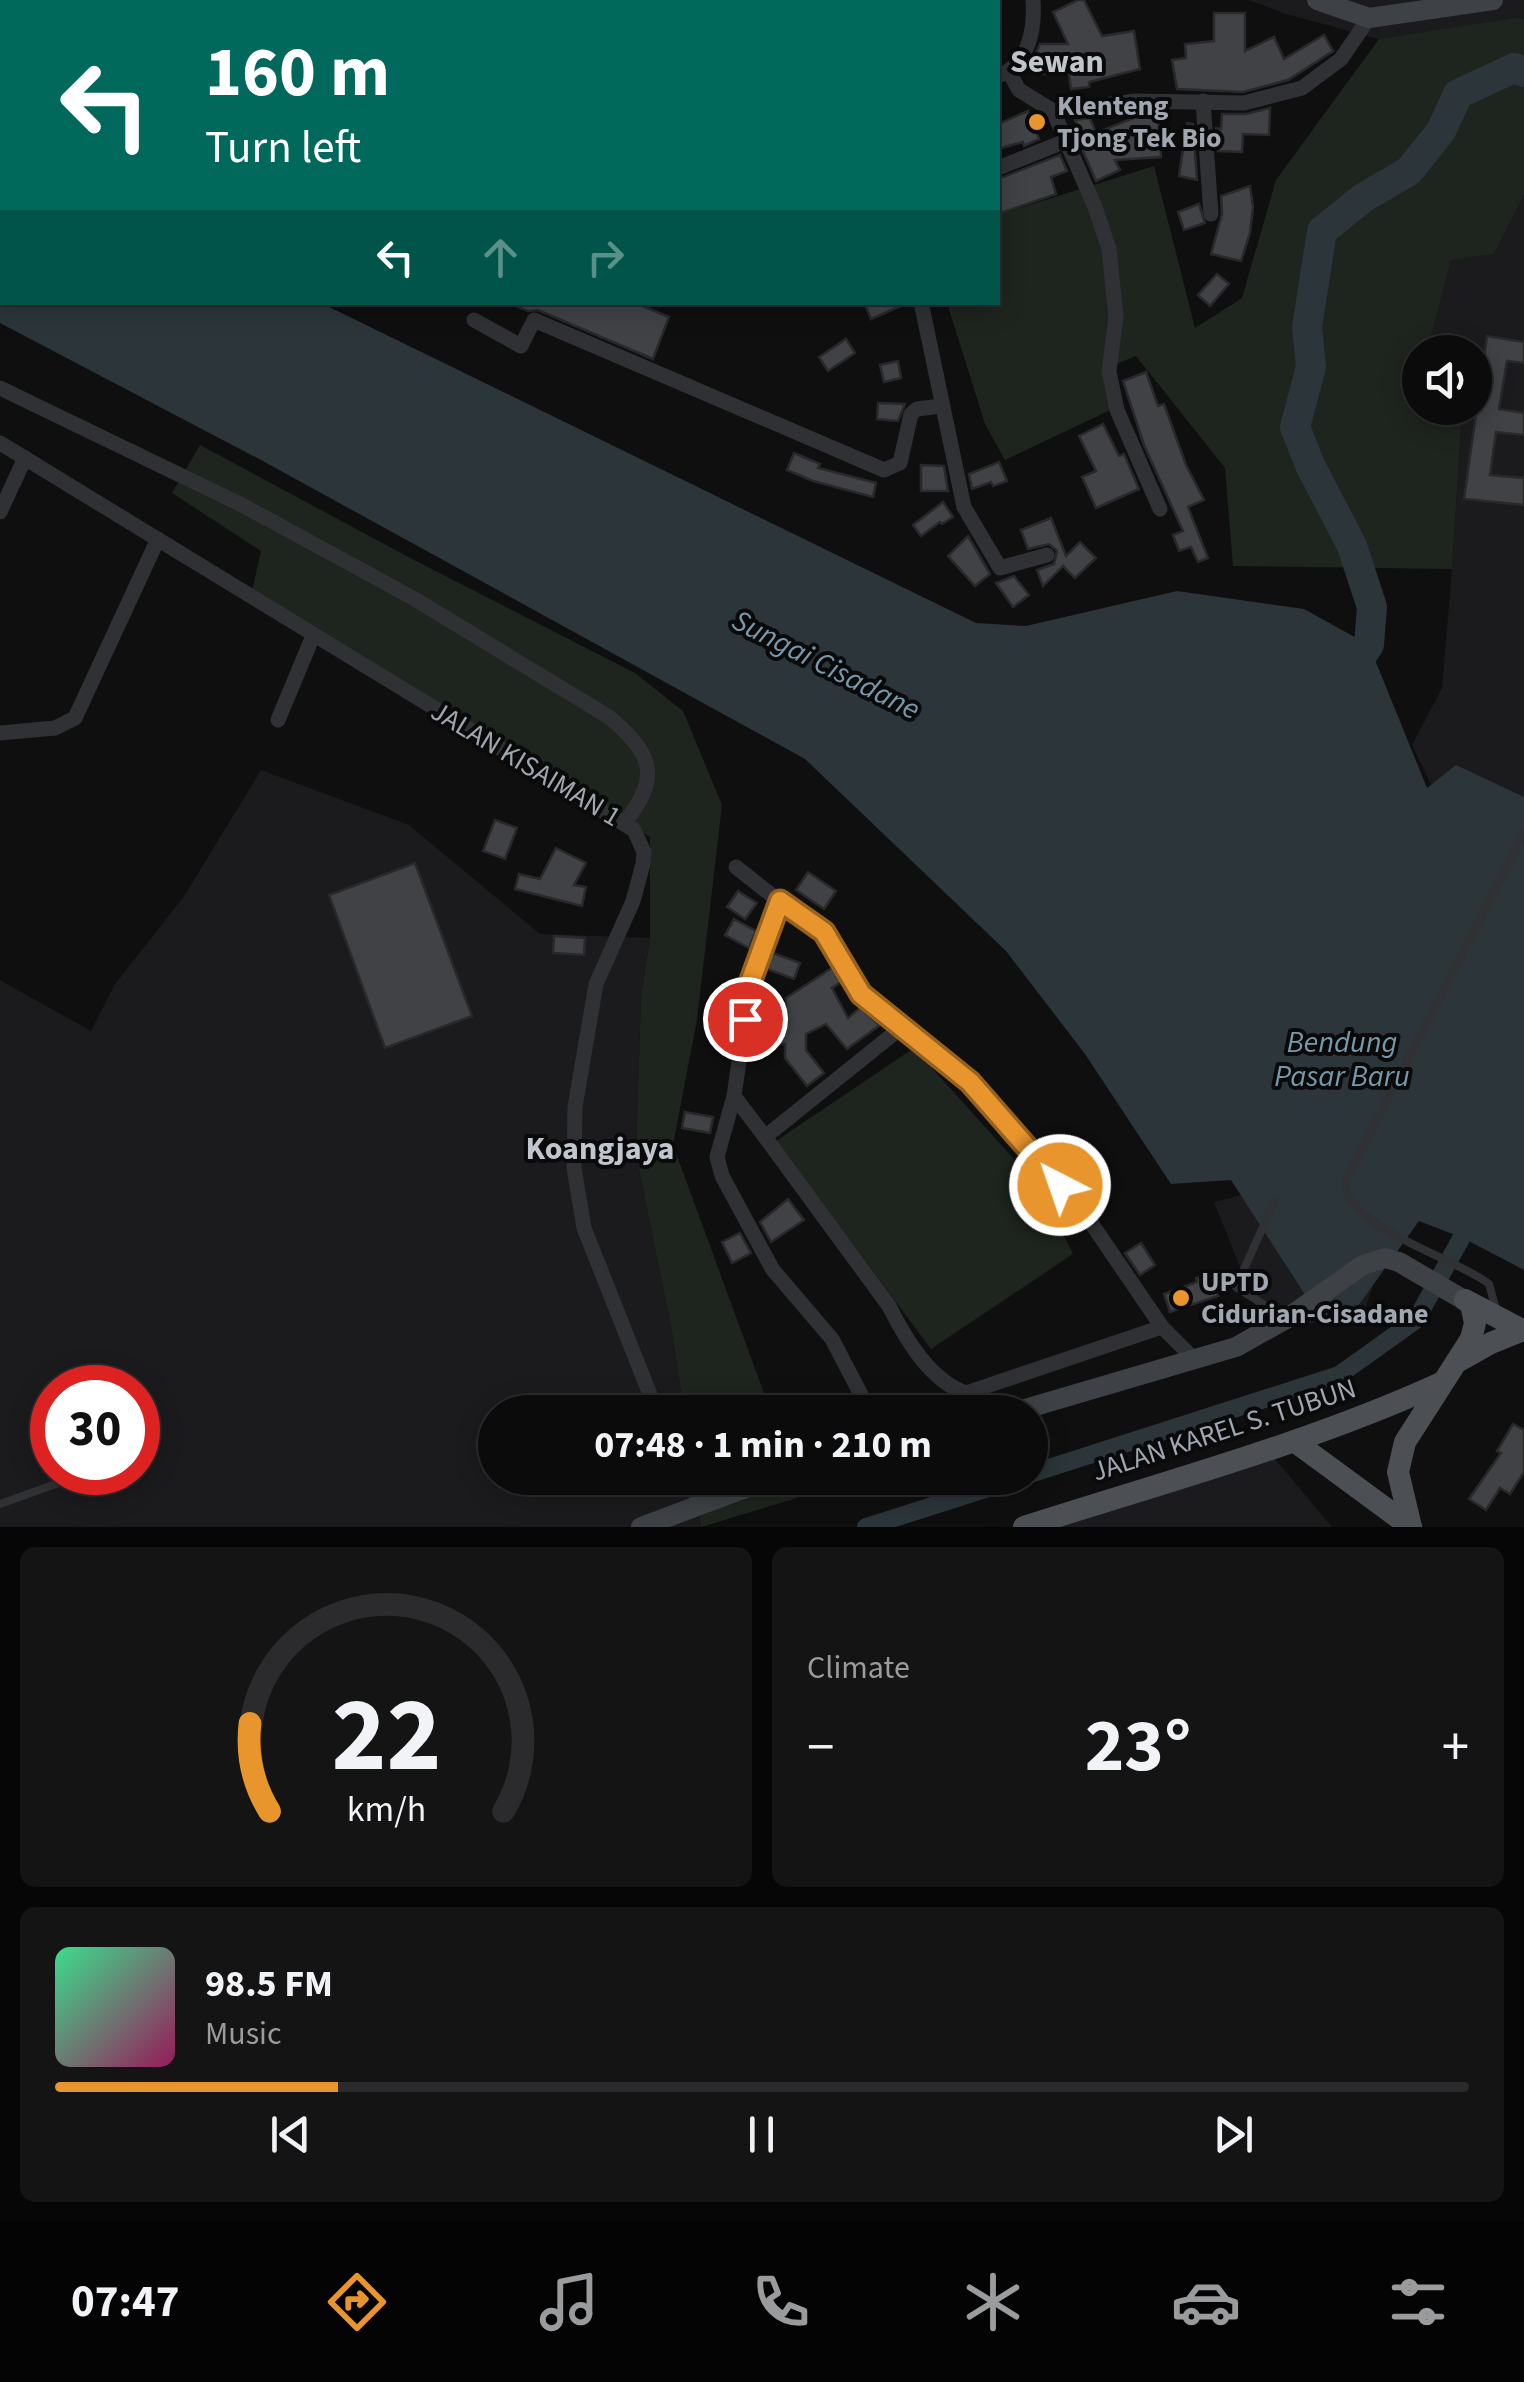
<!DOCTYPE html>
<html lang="en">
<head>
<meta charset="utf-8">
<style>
	:root { --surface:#0b0b0c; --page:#141415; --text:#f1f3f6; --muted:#9a9b9d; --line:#2b2b2d; --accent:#e9952e }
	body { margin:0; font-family:"Source Sans 3",sans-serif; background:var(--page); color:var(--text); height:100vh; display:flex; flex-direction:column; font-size:38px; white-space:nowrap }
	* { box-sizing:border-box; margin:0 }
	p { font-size:32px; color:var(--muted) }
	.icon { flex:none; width:55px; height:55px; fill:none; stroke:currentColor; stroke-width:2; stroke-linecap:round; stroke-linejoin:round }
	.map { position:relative; height:1527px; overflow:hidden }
	.drawer { display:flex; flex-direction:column; gap:20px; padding:20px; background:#060607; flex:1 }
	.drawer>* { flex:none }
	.guide { position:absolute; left:0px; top:0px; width:1000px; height:305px; box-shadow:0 5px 25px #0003,0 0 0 2px var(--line); background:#00695c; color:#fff; overflow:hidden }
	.fabs { position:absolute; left:1402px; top:335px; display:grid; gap:20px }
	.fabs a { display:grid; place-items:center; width:90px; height:90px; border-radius:50%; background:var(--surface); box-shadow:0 5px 25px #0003,0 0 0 2px var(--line); font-size:50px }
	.speed { position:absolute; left:30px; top:1365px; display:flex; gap:20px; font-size:50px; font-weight:700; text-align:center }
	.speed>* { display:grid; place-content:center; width:130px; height:130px; border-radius:50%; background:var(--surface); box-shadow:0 5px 25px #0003,0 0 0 2px var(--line); line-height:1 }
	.speed .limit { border:15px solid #d22; background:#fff; color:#111 }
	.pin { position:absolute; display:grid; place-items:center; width:85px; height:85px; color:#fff; margin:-42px; border:5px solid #fff; border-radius:50%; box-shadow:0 2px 10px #0007 }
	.me { position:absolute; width:110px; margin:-55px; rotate:319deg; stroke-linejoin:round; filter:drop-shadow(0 0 8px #0008) }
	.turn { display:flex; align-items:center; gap:35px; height:210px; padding:0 40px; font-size:45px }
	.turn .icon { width:130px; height:130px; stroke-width:2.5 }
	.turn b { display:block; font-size:70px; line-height:85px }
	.lanes { display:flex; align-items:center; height:95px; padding:0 40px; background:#0003; justify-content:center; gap:50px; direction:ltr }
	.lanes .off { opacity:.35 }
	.big { font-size:75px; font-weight:700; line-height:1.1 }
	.drawer .tile { flex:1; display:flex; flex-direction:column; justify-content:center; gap:15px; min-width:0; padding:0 35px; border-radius:15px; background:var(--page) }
	.drawer .dial { align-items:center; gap:0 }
	.dial svg { height:260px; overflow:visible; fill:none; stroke:var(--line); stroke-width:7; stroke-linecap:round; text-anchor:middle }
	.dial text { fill:var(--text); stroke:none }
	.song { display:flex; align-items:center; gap:30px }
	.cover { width:120px; height:120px; border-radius:15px; background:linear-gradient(135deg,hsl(150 70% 55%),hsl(330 70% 35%)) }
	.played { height:10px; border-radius:5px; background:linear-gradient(90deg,var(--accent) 20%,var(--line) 20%) }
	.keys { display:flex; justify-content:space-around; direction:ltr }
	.heat { display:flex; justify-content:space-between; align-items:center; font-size:55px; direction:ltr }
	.drawer .tiles { flex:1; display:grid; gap:20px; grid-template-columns:1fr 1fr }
	.tile:last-child { grid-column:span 2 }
	.trip { position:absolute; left:478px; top:1395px; width:570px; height:100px; border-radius:50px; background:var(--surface); box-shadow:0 5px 25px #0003,0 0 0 2px var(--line); font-weight:700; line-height:100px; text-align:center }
	.tabs { display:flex; height:160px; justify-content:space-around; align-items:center; background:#040405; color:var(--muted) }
	.tabs .icon { width:70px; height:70px }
	.tabs .current { color:var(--accent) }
	.tabs b { font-size:45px; color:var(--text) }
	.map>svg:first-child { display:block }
	.built { fill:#1b1b1d; fill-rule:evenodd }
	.green { fill:#1e241e }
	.water { fill:#2b353a }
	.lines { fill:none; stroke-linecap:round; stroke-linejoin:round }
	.canal { stroke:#2b353a; stroke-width:18 }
	.river { stroke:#2b353a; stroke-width:30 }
	.building { fill:#404246; stroke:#29292c; stroke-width:2.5 }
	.lane { stroke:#303135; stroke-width:8 }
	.street { stroke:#303135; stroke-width:15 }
	.secondary { stroke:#3e4145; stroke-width:20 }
	.primary { stroke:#4c4f54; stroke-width:22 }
	.route-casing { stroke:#97611e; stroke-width:25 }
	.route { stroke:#e9952e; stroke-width:18 }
	.poi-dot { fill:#e9952e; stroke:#0a0a0b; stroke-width:4 }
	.labels { text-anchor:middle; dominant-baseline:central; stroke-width:8; stroke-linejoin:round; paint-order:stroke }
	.poi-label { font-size:28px; font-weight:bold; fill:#a0a7b1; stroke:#0a0a0b; text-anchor:start }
	.street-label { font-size:28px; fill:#a0a7b1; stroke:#0a0a0b }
	.water-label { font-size:30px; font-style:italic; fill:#7899ab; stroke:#0a0a0b }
	.quarter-label { font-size:32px; font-weight:bold; fill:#c1c6cd; stroke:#0a0a0b }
</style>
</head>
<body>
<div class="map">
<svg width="1524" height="1527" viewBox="0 0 1524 1527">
	<rect width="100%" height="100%" fill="#0f0f10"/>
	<g class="built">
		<polygon points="1249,0 1524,0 1524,19 1379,39 1286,14"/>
		<polygon points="1524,195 1524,875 1441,805 1412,745 1442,688 1452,569 1462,413 1436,408 1475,408 1475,352 1427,352 1451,259 1494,254"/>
		<path d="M261,770L409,825L540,934L650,938L641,996L636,1155L672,1332L684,1412H495V1478H694L701,1527H0V980L91,1031L115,984L185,895ZM52,1388H138V1472H52Z"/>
		<polygon points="1289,1183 1389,1236 1365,1310 1267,1334 1214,1202"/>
		<polygon points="1265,1447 1332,1527 1013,1527"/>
	</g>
	<g class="green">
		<polygon points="1515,18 1524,19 1524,195 1494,254 1451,260 1427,352 1420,352 1420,381 1415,404 1420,408 1462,412 1452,569 1233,566 1225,468 1136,356 1104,369 1121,405 1005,460 985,424 947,303 998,302 998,215 1154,166 1195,328 1242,298 1276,180 1379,39"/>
		<polygon points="200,445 414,560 635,673 683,711 722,805 697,1020 673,1145 771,1412 684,1412 672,1332 636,1155 641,996 650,938 650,837 250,600 261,551 172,493"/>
		<polygon points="914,1048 1040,1188 1073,1254 931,1349 776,1141"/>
		<polygon points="694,1478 791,1478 797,1498 701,1527"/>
	</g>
	<polygon class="water" points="0,177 2,302 321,303 976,623 1026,626 1177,591 1304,609 1369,645 1427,788 1456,765 1524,797 1524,1270 1463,1238 1419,1221 1353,1313 1322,1321 1231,1180 1171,1184 1085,1054 1006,951 805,759 261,460 0,323"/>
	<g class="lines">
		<g class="canal">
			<polyline points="1030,1474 1339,1375 1416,1320 1473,1217"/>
			<polyline points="866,1527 1020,1478"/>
		</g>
		<polyline class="river" points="1347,676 1369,645 1372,607 1352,546 1310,465 1295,427 1311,367 1307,327 1322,231 1363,198 1409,171 1441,131 1458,94 1514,68 1524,72"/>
	</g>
	<g class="building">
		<polygon points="1078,0 1084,0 1102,36 1134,31 1140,69 1089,82 1089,87 1071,89 1069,74 1033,74 1032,61 1040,44 1068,44 1053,12"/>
		<polygon points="1214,13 1245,13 1245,51 1274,37 1284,59 1324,35 1333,51 1288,80 1243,92 1177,89 1172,60 1186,58 1185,44 1214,41"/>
		<polygon points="1270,108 1269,135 1243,134 1242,152 1218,151 1216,128 1221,129 1222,114 1246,114"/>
		<polygon points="1028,111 1039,139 1024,146 1023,142 998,149 998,124"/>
		<polygon points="1139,113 1158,113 1161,157 1115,160 1120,170 1096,181 1079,142 1082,136 1075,120 1090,118 1096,133 1139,116"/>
		<polygon points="1187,123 1193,124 1197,180 1179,176"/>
		<polygon points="1060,155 1067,171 1051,177 1056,194 998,214 998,179"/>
		<polygon points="1250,186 1253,207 1250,233 1241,261 1211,254 1222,214 1221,196"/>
		<polygon points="1199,204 1205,223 1184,230 1178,212"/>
		<polygon points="1217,274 1229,284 1210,306 1198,295"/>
		<polygon points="633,302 669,317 653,359 538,310 528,311 508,303"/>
		<polygon points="864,302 910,302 871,319"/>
		<polygon points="1487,336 1524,342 1524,363 1507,361 1499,409 1524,413 1524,435 1496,432 1490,475 1524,478 1524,505 1464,499"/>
		<polygon points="846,339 855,353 828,371 819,357"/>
		<polygon points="898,361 901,378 884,382 880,365"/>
		<polygon points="1146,372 1158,406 1164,404 1186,465 1204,500 1188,507 1208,558 1198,562 1191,547 1179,551 1173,535 1183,531 1144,445 1123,381"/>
		<polygon points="878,403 905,404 898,421 877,419"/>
		<polygon points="1103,424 1119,456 1124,454 1139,489 1096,508 1082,477 1096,471 1079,436"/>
		<polygon points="794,453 820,464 818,468 876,483 873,497 813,481 787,470"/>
		<polygon points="999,462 1007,481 993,486 991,482 972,489 969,474"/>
		<polygon points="921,465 944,466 948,491 921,491"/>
		<polygon points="943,502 953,517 942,524 940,522 921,536 913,525"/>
		<polygon points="1051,518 1066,556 1080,542 1096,558 1075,578 1063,566 1043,586 1037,570 1054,564 1057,551 1049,544 1028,549 1021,530"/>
		<polygon points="968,536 990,574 975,586 948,556"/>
		<polygon points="1014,576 1029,595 1013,607 996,583"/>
		<polygon points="495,820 517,828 505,859 483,851"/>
		<polygon points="556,848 586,863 574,885 586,887 582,906 515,889 519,874 540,879"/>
		<polygon points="415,863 472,1016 385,1048 329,895"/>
		<polygon points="808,872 836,891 824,909 796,890"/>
		<polygon points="738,891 757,903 745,919 727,907"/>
		<polygon points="734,919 756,931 749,948 725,935"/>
		<polygon points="554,936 585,938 584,955 553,953"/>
		<polygon points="773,953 800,963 794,979 767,969"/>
		<polygon points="832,968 841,982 832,988 848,1018 860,1008 880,1025 847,1049 826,1024 806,1034 806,1050 824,1073 807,1086 785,1058 785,1044 753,1045 758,1007 786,1005 786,998"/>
		<polygon points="685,1112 713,1117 710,1133 682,1128"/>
		<polygon points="788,1199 804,1220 771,1242 760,1222"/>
		<polygon points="740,1233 751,1253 732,1263 722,1242"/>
		<polygon points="1141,1243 1155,1265 1140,1275 1125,1253"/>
		<polygon points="1212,1273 1218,1296 1170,1312 1164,1294 1197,1282 1196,1278"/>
		<polygon points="1513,1424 1524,1430 1524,1472 1510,1494 1500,1488 1486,1510 1469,1499 1501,1453 1497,1451"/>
	</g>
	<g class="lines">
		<g class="lane">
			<polyline points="1275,1200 1236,1287 1282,1316"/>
			<path d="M1497,1313L1489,1284C1457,1258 1345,1228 1345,1182L1524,833"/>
			<polyline points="0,1504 67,1480"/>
		</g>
		<g class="street">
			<polyline points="140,0 140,2"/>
			<polyline points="389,0 389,2"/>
			<polyline points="679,0 680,2"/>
			<polyline points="48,2 48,0"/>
			<polyline points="0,14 2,15"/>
			<polyline points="1009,72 1019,90 1053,111 1095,207 1109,249 1116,317 1109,371 1117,410 1160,509"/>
			<path d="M998,76C1029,65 1035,29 1033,0"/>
			<polyline points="1203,101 1211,214"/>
			<polyline points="1053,111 1136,101 1244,103 1302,88 1341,59 1369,18"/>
			<polyline points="998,168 1068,140"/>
			<polyline points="921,302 964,507 1000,568 1047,555"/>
			<polyline points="474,320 521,346 534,320 884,470 900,463 911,414 917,409 941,406"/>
			<path d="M0,388L242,505L413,598L609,717C652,753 662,777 624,823"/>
			<polyline points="0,443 634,830 644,852 643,864 633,901 596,984 575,1107 574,1168 584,1228 657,1412"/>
			<polyline points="0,512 25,458"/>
			<polyline points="278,720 313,636"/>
			<polyline points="0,733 55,728 75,718 158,539"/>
			<polyline points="736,867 779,901 751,980 734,1096 717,1157 722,1176 773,1270 832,1339 870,1412"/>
			<polyline points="779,901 824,932 861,994 971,1082 1083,1211 1162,1327 1193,1358"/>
			<path d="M902,1027L765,1137L889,1306C905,1338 930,1381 966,1393L1162,1327"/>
			<polyline points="734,1096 765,1137"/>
			<polyline points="688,1478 700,1503"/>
		</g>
		<g class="secondary">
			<polyline points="1317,0 1369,18 1493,0"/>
			<polyline points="1015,1412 1236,1347 1286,1319 1363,1265 1385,1258 1399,1262 1464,1300"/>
			<polyline points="641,1527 772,1478"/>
		</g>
		<g class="primary">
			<polyline points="1465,1300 1524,1331"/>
			<polyline points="1459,1361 1491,1343 1523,1330"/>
			<polyline points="1294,1441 1411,1527"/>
			<path d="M1024,1527C1164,1482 1307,1444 1441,1383"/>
			<polyline points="1411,1527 1398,1472 1405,1442 1471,1339 1475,1323 1471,1304"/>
		</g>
	</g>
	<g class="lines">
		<g class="route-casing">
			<polyline id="route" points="745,1019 751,980 780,901 824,932 861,994 970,1082 1060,1185"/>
		</g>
		<use href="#route" class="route"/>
	</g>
	<g class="poi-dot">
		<circle cx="1037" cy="122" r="10"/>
		<circle cx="1181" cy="1298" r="10"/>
	</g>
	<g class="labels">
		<g class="poi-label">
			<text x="1057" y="106">Klenteng<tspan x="1057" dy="32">Tjong Tek Bio</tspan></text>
			<text x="1201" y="1282">UPTD<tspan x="1201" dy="32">Cidurian-Cisadane</tspan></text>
		</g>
		<g class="street-label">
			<text transform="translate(526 764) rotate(31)">JALAN KISAIMAN 1</text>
			<text transform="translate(1224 1430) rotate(-18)">JALAN KAREL S. TUBUN</text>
		</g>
		<g class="water-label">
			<text transform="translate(826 665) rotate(27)">Sungai Cisadane</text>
			<text x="1342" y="1042">Bendung<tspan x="1342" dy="34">Pasar Baru</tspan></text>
		</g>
		<g class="quarter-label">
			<text x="1057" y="62">Sewan</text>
			<text x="600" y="1149">Koangjaya</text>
		</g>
	</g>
</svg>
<div class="fabs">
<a><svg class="icon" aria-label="sound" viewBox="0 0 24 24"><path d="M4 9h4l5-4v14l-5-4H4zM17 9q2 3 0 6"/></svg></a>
</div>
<div class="speed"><div class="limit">30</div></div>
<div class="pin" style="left:745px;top:1019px;background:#d93025"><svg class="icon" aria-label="arrive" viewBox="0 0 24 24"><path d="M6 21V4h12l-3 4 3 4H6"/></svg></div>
<svg class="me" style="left:1060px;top:1185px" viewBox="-20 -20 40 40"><circle r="17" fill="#e9952e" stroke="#fff" stroke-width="3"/><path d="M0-11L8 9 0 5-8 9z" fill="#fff"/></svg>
<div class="trip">07:48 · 1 min · 210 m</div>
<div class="guide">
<div class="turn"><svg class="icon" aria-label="left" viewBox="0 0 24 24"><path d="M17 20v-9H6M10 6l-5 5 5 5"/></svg><div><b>160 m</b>Turn left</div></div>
<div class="lanes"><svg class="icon" aria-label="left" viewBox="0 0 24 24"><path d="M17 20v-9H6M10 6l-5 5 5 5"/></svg><svg class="icon off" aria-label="ahead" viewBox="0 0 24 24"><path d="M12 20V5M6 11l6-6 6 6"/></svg><svg class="icon off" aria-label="right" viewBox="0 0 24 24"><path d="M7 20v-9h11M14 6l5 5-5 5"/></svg></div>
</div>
</div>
<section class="drawer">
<div class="tiles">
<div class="tile dial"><svg viewBox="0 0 100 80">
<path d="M14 69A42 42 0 1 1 86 69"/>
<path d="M14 69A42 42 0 0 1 8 42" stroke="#e9952e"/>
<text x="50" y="56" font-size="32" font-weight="700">22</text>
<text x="50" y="72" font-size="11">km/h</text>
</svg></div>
<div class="tile"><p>Climate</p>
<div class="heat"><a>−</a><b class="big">23°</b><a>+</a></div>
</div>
<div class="tile">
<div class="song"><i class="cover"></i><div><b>98.5 FM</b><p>Music</p></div></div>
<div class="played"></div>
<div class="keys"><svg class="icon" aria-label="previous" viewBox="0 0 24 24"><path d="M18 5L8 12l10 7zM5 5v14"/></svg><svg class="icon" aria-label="pause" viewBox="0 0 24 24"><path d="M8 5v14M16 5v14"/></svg><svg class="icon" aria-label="next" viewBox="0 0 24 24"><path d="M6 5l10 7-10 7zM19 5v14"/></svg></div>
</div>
</div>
</section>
<nav class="tabs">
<b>07:47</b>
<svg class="icon current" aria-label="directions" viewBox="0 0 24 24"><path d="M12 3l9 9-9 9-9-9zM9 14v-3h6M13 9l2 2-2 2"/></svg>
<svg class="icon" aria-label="music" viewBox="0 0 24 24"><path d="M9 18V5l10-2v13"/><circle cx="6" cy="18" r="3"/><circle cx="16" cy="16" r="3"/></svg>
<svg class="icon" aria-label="phone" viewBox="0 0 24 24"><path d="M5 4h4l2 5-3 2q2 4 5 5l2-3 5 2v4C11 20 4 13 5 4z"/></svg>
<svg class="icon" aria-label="climate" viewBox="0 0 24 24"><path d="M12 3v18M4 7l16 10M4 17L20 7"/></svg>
<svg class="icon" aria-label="car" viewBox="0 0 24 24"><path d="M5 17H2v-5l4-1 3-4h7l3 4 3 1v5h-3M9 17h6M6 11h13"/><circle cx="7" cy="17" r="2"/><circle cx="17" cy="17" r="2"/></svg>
<svg class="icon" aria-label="filters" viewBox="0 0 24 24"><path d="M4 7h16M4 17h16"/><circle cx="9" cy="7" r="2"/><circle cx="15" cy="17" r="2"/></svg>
</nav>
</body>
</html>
